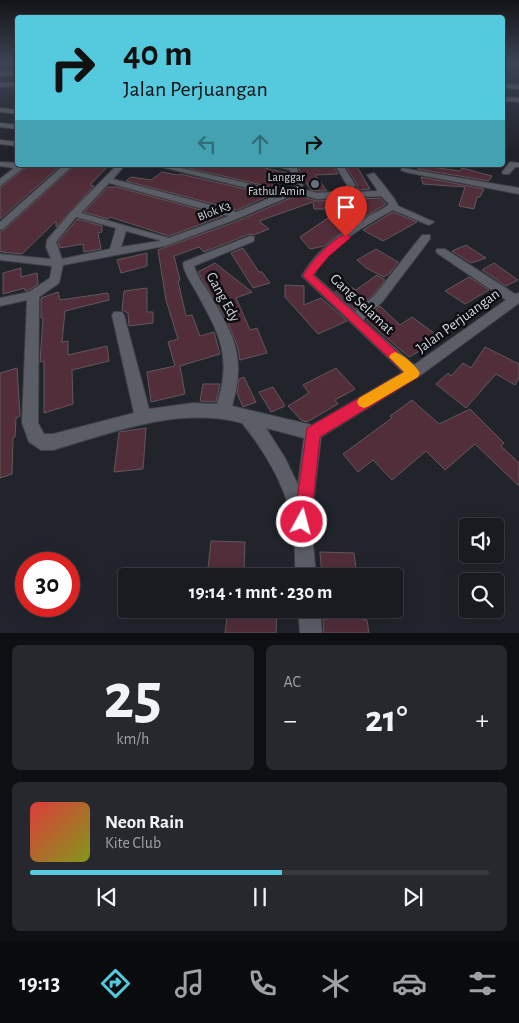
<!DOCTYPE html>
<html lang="id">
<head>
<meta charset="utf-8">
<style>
	:root { --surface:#1a1b21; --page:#27282e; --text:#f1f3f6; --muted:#9fa1a5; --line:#38393f; --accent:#55cadf }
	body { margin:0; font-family:"Alegreya Sans",sans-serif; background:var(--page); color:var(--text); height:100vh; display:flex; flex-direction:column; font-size:19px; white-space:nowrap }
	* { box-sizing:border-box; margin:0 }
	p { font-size:16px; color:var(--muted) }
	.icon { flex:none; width:28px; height:28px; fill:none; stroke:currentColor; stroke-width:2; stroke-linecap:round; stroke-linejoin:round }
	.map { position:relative; height:633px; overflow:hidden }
	.drawer { display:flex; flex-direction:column; gap:12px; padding:12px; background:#0e0f12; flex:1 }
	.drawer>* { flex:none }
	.hud { position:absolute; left:15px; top:15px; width:490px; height:152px; border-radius:5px; box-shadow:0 5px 20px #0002,0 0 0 1px var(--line); background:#55cadf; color:#111; overflow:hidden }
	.buttons { position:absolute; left:459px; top:518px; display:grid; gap:10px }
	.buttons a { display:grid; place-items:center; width:45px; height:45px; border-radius:5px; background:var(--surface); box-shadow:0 5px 20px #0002,0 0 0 1px var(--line); font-size:25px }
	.speed { position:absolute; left:15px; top:552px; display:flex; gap:10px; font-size:25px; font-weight:700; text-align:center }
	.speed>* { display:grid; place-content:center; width:65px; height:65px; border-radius:50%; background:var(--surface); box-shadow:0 5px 20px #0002,0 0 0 1px var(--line); line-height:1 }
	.speed .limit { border:8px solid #d22; background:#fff; color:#111 }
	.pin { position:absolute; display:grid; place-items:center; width:42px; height:42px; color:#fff; margin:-51px -21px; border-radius:50% 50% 50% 0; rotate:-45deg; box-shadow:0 0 5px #0007 }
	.pin .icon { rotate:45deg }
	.me { position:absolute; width:55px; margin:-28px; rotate:7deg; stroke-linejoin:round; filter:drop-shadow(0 0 4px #0008) }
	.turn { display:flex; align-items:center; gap:18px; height:105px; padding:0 25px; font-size:22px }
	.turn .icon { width:65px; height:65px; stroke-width:2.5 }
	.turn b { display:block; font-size:35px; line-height:42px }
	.lanes { display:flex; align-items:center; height:48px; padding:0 25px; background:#0003; justify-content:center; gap:25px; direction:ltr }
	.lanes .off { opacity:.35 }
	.big { font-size:38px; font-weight:700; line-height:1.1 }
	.drawer .tile { flex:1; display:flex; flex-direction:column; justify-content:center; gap:8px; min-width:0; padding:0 18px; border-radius:8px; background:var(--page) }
	.drawer .dial { align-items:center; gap:0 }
	.dial b { font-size:65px; line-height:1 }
	.song { display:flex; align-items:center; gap:15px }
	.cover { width:60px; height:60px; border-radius:8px; background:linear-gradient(135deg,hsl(0 70% 55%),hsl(70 70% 35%)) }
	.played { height:5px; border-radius:2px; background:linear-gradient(90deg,var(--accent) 55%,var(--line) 55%) }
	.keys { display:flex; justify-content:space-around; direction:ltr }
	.heat { display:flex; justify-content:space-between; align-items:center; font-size:28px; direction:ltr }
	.drawer .tiles { flex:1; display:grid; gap:12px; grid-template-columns:1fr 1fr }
	.tile:last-child { grid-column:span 2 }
	.trip { position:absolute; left:118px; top:568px; width:285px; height:50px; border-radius:5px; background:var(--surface); box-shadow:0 5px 20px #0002,0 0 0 1px var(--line); font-weight:700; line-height:50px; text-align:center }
	.tabs { display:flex; height:80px; justify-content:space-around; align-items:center; background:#0a0b0d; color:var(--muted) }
	.tabs .icon { width:35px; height:35px }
	.tabs .current { color:var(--accent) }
	.tabs b { font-size:22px; color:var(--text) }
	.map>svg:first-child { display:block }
	.building { fill:#512e39; stroke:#62575a }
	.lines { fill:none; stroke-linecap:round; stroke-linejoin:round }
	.minor-casing { stroke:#3f4147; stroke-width:2 }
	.minor { fill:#5b5e67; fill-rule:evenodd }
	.route { fill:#e11d48; stroke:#92132f }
	.slow { fill:#f59e0b }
	.worship-dot { fill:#6b7280; stroke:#0c0d11; stroke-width:2 }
	.labels { text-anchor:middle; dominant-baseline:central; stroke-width:5; stroke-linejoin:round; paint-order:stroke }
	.far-poi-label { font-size:12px; fill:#d3d4da; stroke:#0c0d11; text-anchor:end }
	.far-street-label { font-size:12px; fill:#d3d4da; stroke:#0c0d11 }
	.street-label { font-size:15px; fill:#d3d4da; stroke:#0c0d11 }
</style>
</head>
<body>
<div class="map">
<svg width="519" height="633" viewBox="0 0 519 633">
	<rect width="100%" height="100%" fill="#22242c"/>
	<g class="building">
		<polygon points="29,165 60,166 0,219 0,188"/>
		<polygon points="75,165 109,165 90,185 94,186 56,227 56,221 22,254 2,252 2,251 0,252 0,232 4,230"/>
		<polygon points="191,165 251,165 288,173 275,188 188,168"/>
		<polygon points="298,165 333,165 338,174 315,175 327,191 317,191 311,190 301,175"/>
		<polygon points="345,165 356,165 370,189 357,190 357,184"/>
		<polygon points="417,165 460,171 462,168 492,176 489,181 418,169"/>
		<polygon points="162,172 178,175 180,174 271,195 237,210 126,181 131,177 151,180"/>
		<polygon points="421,177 484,189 480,197 477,197 474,209 459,206 465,187 423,184"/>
		<polygon points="108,187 117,187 223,216 169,236 110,217 108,219 84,212"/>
		<polygon points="300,194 302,197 317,201 380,198 386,204 349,227 324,246 310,249 300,237 341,209 314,209 313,202 259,221 269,229 254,235 249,234 204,252 199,247 174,256 180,280 178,281 186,316 192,315 200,336 214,332 220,354 180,366 185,394 151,402 147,372 175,366 168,342 178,339 166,300 158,250 235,222"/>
		<polygon points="393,212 417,222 383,241 363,230"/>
		<polygon points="77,219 102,226 102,232 98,233 101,249 84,252 83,244 60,248 58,242"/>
		<polygon points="466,245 486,258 471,263 452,251"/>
		<polygon points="243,248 259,272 262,272 270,283 253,288 231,253"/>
		<polygon points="376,249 398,262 390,273 384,277 366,268 357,260"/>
		<polygon points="147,253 147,266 121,273 117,260"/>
		<polygon points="215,263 252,292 236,298 250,330 257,328 267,353 240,360 238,348 228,323 198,272"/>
		<polygon points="494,263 518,280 506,286 482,270"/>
		<polygon points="21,268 21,277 37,273 38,284 29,290 25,291 25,288 3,294 3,273"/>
		<polygon points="377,275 385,280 374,294 355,310 335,292 346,284 356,290"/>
		<polygon points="469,277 489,290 465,304 445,291"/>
		<polygon points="285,285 304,286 304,305 321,298 347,321 318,334 285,297"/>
		<polygon points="147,288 147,312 153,312 153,323 129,326 128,313 122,310 124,291"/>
		<polygon points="58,292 60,300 108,293 109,300 65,311 62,342 68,341 68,355 107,346 109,361 72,370 73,404 44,413 44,361 40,362 43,318 41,318 41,298"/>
		<polygon points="380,306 400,325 412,317 438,336 423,346 425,348 409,357 366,320"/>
		<polygon points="485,347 519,364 519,377 515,385 496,374 466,408 436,384 448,373 451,376 463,363 471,368"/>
		<polygon points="17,368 20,416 16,418 15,437 13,438 12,474 0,478 0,373"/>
		<polygon points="336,368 355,389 335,400 338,404 307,422 301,420 288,406 309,393 303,385"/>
		<polygon points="244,377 256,402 243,407 237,393 239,379"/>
		<polygon points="203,384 220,384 216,402 200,401"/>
		<polygon points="273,387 285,406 271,412 259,392"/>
		<polygon points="412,400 439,424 470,409 504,443 501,446 519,463 519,486 475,444 445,470 426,451 392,480 373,460 358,472 343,454 392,418 390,416"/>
		<polygon points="146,428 143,469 114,472 119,432"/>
		<polygon points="211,541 245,542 244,569 208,568"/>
		<polygon points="320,552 354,553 357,576 322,576"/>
		<polygon points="228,609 252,609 277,612 276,633 225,633"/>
		<polygon points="327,609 362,609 363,620 367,620 369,633 324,633 323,619 328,619"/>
	</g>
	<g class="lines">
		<g class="minor-casing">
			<g id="minor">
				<polygon points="0,63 18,63 18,64 0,65"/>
				<polygon points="18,71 18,75 0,76 0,72"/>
				<polygon points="18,82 18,86 0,87 0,83"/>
				<polygon points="502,84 519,85 519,89 502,88"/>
				<polygon points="502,97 519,98 519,102 502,101"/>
				<polygon points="0,108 18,110 18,114 0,112"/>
				<polygon points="0,123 18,125 18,129 0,127"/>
				<polygon points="0,140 18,142 18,146 0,144"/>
				<polygon points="0,162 18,163 18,165 27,165 0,186 0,179 14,168 0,166"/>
				<polygon points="510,162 519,163 519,167 515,167 509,174 503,174 502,172"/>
				<polygon points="64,165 73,165 3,229 0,230 0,222"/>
				<path d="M117,165H125L113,179L237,212L277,195L153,165H168L285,192L295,186L290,170L271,165H296L303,186L300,192L234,220L165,246L63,265L59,283L39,297L38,423L44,434H53L134,413L112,315L114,312H122L124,315L149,409L193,403L217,404C232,358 220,335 198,295C193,285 185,276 183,264L184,262L250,236L254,237V241L194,266C197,277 205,286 211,296C235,338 246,358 232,406L312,425L403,372L302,276C316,249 344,232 369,216C376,212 384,209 389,204L381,196L317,199L303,195L302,193L306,190L317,193L336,192V189L346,188L347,185L335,165H343L355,185L352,192L378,191L367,175L374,173C379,179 397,201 398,206L434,222L429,225L426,224L393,210C366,225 328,246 314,275L355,312L375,295L422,235H430V239L383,301L363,320L414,365L506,300L437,253L436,251L437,249H445L515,294L519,293V303L418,377L321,437L311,522L316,576H296C294,558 296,536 292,518C284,484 264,450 242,423C178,406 115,432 53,450H41L29,442L22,423L27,300L0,306V298L29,292L50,278L52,266L0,260V254L51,259L46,247L47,240L71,212ZM109,183L229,216L169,238L81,213ZM76,217L116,228L110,249L62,259L56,242ZM126,231L159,240L160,241L121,247ZM266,428L304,438L298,485L285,458Z"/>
				<polygon points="402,168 519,188 519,194 405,172 401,170"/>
				<polygon points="298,609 320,609 322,633 300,633"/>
			</g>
		</g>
		<use href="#minor" class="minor"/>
	</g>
	<linearGradient id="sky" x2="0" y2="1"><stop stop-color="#131418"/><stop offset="0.41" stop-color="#3e4556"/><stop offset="1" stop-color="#3e4556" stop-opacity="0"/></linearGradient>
	<rect width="519" height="152" fill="url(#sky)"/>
	<path class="route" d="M346,234L351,237L349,239L329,256L313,275L420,373L418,377L320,437L311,522L308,528L302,530L296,528L294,522L307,428L404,372L303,276C309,263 333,238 346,234Z"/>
	<path class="slow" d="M395,352C404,355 415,365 420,373L418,377L369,406L364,408L359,406L357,402L359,398L404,372L389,357L391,354Z"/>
	<circle class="worship-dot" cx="315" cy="184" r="5"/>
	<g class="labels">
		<g class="far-poi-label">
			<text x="305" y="177">Langgar<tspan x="305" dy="14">Fathul Amin</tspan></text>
		</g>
		<g class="far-street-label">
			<text transform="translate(214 211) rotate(-22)">Blok K3</text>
		</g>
		<g class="street-label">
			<text transform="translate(223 297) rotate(61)">Gang Edy</text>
			<text transform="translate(362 304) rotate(43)">Gang Selamat</text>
			<text transform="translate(458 321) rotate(-36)">Jalan Perjuangan</text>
		</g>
	</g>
</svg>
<div class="buttons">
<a><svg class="icon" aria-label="sound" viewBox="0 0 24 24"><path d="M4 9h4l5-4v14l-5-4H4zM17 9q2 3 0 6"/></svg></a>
<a><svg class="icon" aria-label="search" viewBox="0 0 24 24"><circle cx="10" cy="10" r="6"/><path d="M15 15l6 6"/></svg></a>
</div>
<div class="speed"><div class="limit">30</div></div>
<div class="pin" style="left:346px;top:237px;background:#d93025"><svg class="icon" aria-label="arrive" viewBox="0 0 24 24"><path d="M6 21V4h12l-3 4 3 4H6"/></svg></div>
<svg class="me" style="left:302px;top:522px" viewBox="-20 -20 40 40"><circle r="17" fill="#e11d48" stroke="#fff" stroke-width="3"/><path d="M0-11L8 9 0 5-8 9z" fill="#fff"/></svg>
<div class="trip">19:14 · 1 mnt · 230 m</div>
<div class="hud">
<div class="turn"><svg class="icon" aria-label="right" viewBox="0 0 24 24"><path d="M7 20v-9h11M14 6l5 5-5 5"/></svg><div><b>40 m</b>Jalan Perjuangan</div></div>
<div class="lanes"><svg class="icon off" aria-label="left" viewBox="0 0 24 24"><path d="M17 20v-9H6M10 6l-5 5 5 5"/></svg><svg class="icon off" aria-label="ahead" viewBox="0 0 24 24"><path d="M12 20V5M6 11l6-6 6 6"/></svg><svg class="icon" aria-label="right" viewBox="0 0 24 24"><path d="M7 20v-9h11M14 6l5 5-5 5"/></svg></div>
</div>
</div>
<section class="drawer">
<div class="tiles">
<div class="tile dial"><b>25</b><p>km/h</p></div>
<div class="tile"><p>AC</p>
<div class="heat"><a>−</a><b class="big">21°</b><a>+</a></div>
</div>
<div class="tile">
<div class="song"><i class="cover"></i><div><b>Neon Rain</b><p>Kite Club</p></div></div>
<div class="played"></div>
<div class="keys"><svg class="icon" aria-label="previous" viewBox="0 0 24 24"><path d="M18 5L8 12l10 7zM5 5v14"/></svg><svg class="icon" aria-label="pause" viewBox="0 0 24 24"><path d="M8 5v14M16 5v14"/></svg><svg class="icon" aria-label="next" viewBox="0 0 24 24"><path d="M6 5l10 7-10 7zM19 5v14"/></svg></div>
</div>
</div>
</section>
<nav class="tabs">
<b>19:13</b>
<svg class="icon current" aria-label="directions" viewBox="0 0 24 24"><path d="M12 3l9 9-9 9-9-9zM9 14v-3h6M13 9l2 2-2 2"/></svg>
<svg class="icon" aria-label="music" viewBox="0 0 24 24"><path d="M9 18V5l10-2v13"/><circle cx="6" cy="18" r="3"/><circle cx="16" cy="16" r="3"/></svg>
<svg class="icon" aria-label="phone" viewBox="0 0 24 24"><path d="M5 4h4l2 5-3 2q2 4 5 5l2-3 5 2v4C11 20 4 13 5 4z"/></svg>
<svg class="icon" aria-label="climate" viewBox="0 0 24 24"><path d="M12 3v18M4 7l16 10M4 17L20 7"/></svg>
<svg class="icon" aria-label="car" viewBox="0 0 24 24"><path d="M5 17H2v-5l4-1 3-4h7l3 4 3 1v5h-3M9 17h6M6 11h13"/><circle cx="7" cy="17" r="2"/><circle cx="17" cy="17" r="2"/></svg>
<svg class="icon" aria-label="filters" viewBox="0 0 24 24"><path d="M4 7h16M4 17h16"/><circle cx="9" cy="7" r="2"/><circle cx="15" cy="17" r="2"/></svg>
</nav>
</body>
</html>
